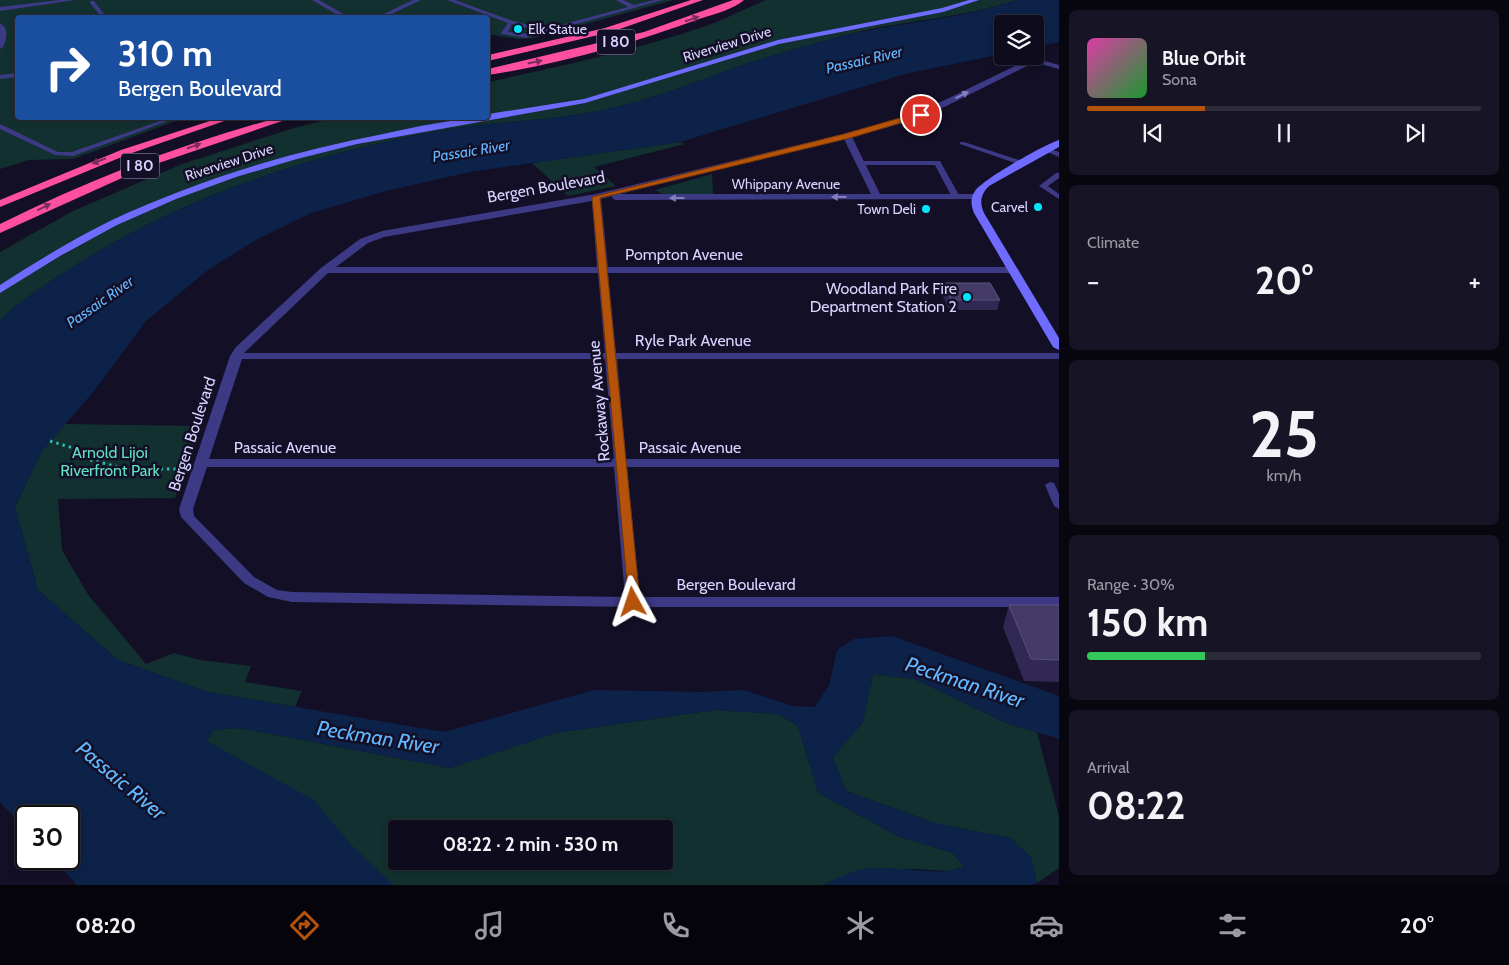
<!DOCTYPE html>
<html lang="en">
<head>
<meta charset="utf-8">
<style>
	:root { --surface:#0e0b1c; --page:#171425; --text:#f1f3f6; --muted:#9b9ba3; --line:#2e2b3b; --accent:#b45309 }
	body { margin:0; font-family:Cabin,sans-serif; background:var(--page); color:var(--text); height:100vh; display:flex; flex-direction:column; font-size:19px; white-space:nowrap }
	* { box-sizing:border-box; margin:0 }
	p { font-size:16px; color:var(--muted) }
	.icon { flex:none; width:28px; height:28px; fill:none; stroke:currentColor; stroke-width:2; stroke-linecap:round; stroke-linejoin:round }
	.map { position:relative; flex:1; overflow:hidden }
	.panel { display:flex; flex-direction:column; gap:10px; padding:10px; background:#08060f; width:450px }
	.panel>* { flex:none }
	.hud { position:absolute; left:15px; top:15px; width:475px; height:105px; border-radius:5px; box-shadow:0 2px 8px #0003,0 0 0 1px var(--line); background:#1a4fa0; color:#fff; overflow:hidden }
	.buttons { position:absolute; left:994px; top:15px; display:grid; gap:10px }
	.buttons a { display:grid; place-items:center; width:50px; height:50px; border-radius:5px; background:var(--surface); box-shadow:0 2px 8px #0003,0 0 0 1px var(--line); font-size:25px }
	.speed { position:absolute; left:15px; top:805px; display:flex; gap:10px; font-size:25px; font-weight:700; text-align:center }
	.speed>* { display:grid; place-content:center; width:65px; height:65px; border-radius:50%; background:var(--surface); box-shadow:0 2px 8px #0003,0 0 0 1px var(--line); line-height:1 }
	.speed .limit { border:2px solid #111; border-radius:8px; background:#fff; color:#111 }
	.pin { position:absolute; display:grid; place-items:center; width:42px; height:42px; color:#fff; margin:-21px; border:2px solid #fff; border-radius:50%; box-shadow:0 1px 5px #0007 }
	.me { position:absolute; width:55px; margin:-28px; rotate:355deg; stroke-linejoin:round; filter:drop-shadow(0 0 4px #0008) }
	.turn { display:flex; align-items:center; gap:18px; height:105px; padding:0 20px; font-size:22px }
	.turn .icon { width:65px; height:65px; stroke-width:2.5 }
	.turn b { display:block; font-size:35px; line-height:42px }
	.big { font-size:38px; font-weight:700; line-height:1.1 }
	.panel .widget { flex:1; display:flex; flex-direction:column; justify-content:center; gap:8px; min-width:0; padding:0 18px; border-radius:8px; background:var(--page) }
	.panel .dial { align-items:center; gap:0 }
	.dial b { font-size:65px; line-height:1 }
	.song { display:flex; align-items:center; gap:15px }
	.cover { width:60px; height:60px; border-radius:8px; background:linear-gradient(135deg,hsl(320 70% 55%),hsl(130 70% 35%)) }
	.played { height:5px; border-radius:2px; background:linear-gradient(90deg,var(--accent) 30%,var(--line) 30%) }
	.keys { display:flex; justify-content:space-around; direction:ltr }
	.heat { display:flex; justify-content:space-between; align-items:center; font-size:28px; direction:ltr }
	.charge { height:8px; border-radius:4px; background:linear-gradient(90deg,#34c759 30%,var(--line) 0) }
	.trip { position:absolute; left:388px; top:820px; width:285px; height:50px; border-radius:5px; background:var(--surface); box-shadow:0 2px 8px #0003,0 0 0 1px var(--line); font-weight:700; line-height:50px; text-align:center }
	.tab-bar { display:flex; height:80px; justify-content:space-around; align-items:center; background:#06040b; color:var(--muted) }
	.tab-bar .icon { width:35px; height:35px }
	.tab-bar .active { color:var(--accent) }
	.tab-bar b { font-size:22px; color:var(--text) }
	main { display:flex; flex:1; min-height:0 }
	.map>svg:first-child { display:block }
	.green { fill:#12302f; fill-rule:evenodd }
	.water { fill:#0c2248 }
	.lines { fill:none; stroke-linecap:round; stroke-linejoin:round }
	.path { stroke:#2fb8b0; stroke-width:3; stroke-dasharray:2.5 4; stroke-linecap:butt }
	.lane { fill:#3d3a85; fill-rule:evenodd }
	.street { fill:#3d3a85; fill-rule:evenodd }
	.secondary { fill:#6f6bff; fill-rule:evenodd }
	.highway { fill:#ff4fa3; fill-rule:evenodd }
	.wall { fill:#312854 }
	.building { fill:#433a66; stroke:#5a527e }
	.oneway { fill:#7d2c5e }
	.oneway2 { fill:#837fbc }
	.route { fill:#b45309; stroke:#753606 }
	.poi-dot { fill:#00e5ff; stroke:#130f26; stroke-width:2 }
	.labels { text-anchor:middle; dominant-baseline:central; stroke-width:5; stroke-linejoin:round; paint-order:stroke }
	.far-poi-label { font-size:14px; fill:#d9d4ff; stroke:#130f26; text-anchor:end }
	.far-street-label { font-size:14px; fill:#d9d4ff; stroke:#130f26 }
	.shield { fill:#130f26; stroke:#9e99be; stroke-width:1 }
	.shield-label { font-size:15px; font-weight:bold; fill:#d9d4ff }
	.far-water-label { font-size:15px; font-style:italic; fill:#62b6ff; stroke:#130f26 }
	.street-label { font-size:16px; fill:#d9d4ff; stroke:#130f26 }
	.poi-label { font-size:16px; fill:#d9d4ff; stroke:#130f26; text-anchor:end }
	.park-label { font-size:16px; fill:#5fe0c0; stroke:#130f26 }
	.near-water-label { font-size:21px; font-style:italic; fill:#62b6ff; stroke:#130f26 }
</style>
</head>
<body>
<main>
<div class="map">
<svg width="1059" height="885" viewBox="0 0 1059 885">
	<rect width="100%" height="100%" fill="#130f26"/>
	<g class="green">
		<polygon points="0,0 674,0 534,38 518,39 488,34 488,18 18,18 18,118 184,118 73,159 29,160 0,169"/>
		<path d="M766,0H1017C960,19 900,20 842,36C809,45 776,54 743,65C695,82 649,101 599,111C548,121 495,121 443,130C310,154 178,198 65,272C42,287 20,301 0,320V252L73,211L182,164L294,128L333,118H488V82C560,66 633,51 703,27C724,20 745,9 766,0Z"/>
		<polygon points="680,142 685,144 594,167 616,186 568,196 532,163"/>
		<polygon points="712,174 713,194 663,194 655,190"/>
		<polygon points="65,424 201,426 175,498 58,499 62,550 89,596 146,664 174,653 200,660 251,666 245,682 302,691 295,707 208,692 118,660 38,590 15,507 42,451"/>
		<polygon points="873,674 915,679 1006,723 1037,732 1059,816 1059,868 1037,883 1031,857 1010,838 938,824 846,791 833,757 863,722"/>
		<path d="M715,710L778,714L798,726L818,793L900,837L953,853L964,867L949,871L915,869L860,870L823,885H393L353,847L207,741L213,730L239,728L450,768L555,733ZM396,829H664V861H396Z"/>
	</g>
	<path class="water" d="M1017,0H1059V42L1035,47V24H1002V54L905,74L680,142L470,172L386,191L311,213L256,240L208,270L146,321L94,391L42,451L15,507L38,590L118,660L208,692L444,732L594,690L700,692L744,690L793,706L815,707L829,685L837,650L854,639L892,636L1059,696V739L1006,723L915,679L873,674L863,722L833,757L846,791L938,824L1010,838L1031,857L1037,883L1031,885H823C835,880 847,873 859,870C893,862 932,879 964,867L953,853L900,837L818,793L798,726L778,714L715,710L555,733L450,768L239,728L213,730L207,741L314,800L353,847L393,885H77L53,859H69V816H26V830L0,802V320C20,301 42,287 65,272C178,198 310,154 443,130C495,121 548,121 599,111C649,101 695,82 743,65C772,55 802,47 831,39C893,22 956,21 1017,0Z"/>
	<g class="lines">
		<polyline class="path" points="50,441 73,448 83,458 126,469 184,469"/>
		<g class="lane">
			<polygon points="59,0 75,0 0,11 0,7"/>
			<polygon points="312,0 319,0 350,18 343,18"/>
			<polygon points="413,0 421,0 383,18 375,18"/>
			<path d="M447,0H455L513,21L545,29L628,7L616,0H623L634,5L654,0H663L526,38L502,34L501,33L508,23ZM512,24L538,31L526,34L508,32Z"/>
			<polygon points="90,1 94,1 107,18 102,18 90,3"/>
			<path d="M0,23C9,29 7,38 3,47L0,49Z"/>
			<polygon points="18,73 18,77 0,79 0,75"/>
			<polygon points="168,118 176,118 73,156 55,155 0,129 0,124 58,152 72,152"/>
			<polygon points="960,142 964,142 1028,163 1021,165 960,144"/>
			<polygon points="1047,148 1059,152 1059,157 1045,151 1043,150"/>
			<polygon points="857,161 940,161 960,197 959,199 953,199 935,165 860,165 856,163"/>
			<polygon points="1056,173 1059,173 1059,178 1048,186 1059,194 1059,199 1039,186"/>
			<polygon points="1050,482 1054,483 1059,494 1059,509 1054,506 1045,485"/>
		</g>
		<path class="street" d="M1027,60H1041L1059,65V69L1041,64H1031L924,117L852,137L880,194H976L979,195V199L616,200L613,199L612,196L601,199L608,267H1012L1017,270L1012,273H608L616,353H1059V359H617L626,459H1059V467H627L640,597H1059V607H633L292,602L268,597L244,583L181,517L179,509L230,356L236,347L321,268L360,239L382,231L596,194L844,134L918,113ZM844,139L871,194H619ZM592,201L597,267H336L368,243L384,237ZM328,273H598L605,353H244ZM242,359H605L614,459H209ZM207,467H614L625,597L292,592L277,590L254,577L194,516L193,509Z"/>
		<g class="secondary">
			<path d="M969,0H979L943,12L779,44L585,103L357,144L297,159L236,177L176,199L117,225L60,256L0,293V285C36,262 73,239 112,220C198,180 289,152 383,134C417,127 453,118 488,118V114L584,99L778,40L942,8Z"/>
			<path d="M1059,140V147L989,186C981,194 979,202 984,213L1059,338V350L1053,347L974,213C971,205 970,198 975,191C983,179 1044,145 1059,140Z"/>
		</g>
		<g class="highway">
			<polygon points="691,0 703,0 611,32 488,61 488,55 605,28"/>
			<path d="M733,0H744C734,9 715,14 702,18C634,43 560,64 488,75V69L644,32Z"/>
			<polygon points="219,118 233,118 129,154 0,207 0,200 121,150"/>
			<path d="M277,118H291L144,168L0,233V224C89,180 181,144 277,118Z"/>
		</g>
	</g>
	<g class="wall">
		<polygon points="943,283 1000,300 997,310 949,310 941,292"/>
		<polygon points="1009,605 1059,605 1059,682 1024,681 1003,627"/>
	</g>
	<g class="building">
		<polygon points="943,283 990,283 1000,300 951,300"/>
		<polygon points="1009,605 1059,605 1059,660 1031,659"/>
	</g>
	<defs><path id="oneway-solid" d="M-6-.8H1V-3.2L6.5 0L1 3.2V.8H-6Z" transform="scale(1.25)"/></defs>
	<g class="oneway">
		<use href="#oneway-solid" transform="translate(692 19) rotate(-19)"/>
		<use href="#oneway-solid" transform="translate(535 62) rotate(-12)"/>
		<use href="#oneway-solid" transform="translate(194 146) rotate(-19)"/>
		<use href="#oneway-solid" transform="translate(99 161) rotate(159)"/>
		<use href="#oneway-solid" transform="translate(44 207) rotate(-26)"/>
	</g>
	<g class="oneway2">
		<use href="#oneway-solid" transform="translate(962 95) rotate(-26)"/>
		<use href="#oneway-solid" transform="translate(839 197) rotate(180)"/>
		<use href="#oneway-solid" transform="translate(677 198) rotate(180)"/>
	</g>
	<polygon class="route" points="921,112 925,115 924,116 850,138 600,198 640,602 633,606 629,605 592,197 844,134"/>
	<g class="poi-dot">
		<circle cx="518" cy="29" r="5"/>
		<circle cx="1038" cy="207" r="5"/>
		<circle cx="926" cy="209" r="5"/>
		<circle cx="967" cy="297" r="5"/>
	</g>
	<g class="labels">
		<g class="far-poi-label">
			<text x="528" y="29" text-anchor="start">Elk Statue</text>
			<text x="1028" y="207">Carvel</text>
			<text x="916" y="209">Town Deli</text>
		</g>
		<g class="far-street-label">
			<text transform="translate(727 44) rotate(-17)">Riverview Drive</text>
			<text transform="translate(229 162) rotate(-18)">Riverview Drive</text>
			<text x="786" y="184">Whippany Avenue</text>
		</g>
		<g class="shield">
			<rect x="597" y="29.5" width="38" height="25" rx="4"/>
			<rect x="121" y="153.5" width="38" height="25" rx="4"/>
		</g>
		<g class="shield-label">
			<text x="616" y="42">I 80</text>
			<text x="140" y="166">I 80</text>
		</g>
		<g class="far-water-label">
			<text transform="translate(864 60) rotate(-13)">Passaic River</text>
			<text transform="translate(471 151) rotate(-9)">Passaic River</text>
			<text transform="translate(100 302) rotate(-35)">Passaic River</text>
		</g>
		<g class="street-label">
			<text transform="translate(546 187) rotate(-10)">Bergen Boulevard</text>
			<text x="684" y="254">Pompton Avenue</text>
			<text x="693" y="340">Ryle Park Avenue</text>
			<text transform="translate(599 401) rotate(-95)">Rockaway Avenue</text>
			<text transform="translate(192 434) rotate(-72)">Bergen Boulevard</text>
			<text x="285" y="447">Passaic Avenue</text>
			<text x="690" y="447">Passaic Avenue</text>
			<text x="736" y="584">Bergen Boulevard</text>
		</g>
		<g class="poi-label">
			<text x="957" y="288">Woodland Park Fire<tspan x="957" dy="18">Department Station 2</tspan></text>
		</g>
		<g class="park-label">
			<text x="110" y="452">Arnold Lijoi<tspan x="110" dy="18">Riverfront Park</tspan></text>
		</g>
		<g class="near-water-label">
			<text transform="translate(965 682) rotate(18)">Peckman River</text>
			<text transform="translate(378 737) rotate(9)">Peckman River</text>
			<text transform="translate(121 780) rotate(40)">Passaic River</text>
		</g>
	</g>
</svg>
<div class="buttons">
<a><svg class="icon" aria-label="layers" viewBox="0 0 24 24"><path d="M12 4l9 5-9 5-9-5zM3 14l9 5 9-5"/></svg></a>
</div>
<div class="speed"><div class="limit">30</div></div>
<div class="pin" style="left:921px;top:115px;background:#d93025"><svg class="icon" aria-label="arrive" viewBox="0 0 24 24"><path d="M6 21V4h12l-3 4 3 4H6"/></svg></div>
<svg class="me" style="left:633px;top:602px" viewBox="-20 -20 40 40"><path d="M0-17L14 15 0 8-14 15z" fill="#b45309" stroke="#fff" stroke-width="4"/></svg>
<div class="trip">08:22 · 2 min · 530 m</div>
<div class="hud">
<div class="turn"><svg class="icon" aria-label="right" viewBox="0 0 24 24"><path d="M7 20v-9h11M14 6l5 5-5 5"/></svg><div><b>310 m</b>Bergen Boulevard</div></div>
</div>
</div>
<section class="panel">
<div class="widget">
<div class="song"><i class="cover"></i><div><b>Blue Orbit</b><p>Sona</p></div></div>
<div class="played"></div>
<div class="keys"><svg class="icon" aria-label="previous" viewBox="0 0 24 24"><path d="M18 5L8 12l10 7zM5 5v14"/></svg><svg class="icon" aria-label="pause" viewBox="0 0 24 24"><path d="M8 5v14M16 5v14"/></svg><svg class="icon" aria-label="next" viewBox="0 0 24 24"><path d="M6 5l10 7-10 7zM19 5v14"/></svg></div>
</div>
<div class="widget"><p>Climate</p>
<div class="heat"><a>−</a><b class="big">20°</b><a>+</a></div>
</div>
<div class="widget dial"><b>25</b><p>km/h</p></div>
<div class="widget"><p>Range · 30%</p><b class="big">150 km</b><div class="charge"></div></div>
<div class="widget"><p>Arrival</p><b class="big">08:22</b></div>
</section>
</main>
<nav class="tab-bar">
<b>08:20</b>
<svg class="icon active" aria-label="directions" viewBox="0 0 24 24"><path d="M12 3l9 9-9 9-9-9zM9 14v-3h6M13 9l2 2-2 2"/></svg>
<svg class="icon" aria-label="music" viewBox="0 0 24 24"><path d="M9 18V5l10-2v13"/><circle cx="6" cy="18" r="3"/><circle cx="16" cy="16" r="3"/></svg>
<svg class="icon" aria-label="phone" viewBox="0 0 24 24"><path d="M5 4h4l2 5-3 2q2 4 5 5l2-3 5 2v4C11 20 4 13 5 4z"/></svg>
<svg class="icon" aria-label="climate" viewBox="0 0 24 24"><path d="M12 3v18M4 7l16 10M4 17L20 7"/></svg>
<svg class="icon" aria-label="car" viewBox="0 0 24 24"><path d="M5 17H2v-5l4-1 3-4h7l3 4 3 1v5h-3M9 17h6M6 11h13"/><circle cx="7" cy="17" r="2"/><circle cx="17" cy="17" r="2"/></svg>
<svg class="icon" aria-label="filters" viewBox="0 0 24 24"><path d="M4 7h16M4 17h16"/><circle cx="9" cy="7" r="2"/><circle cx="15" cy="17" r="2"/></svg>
<b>20°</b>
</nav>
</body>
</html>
